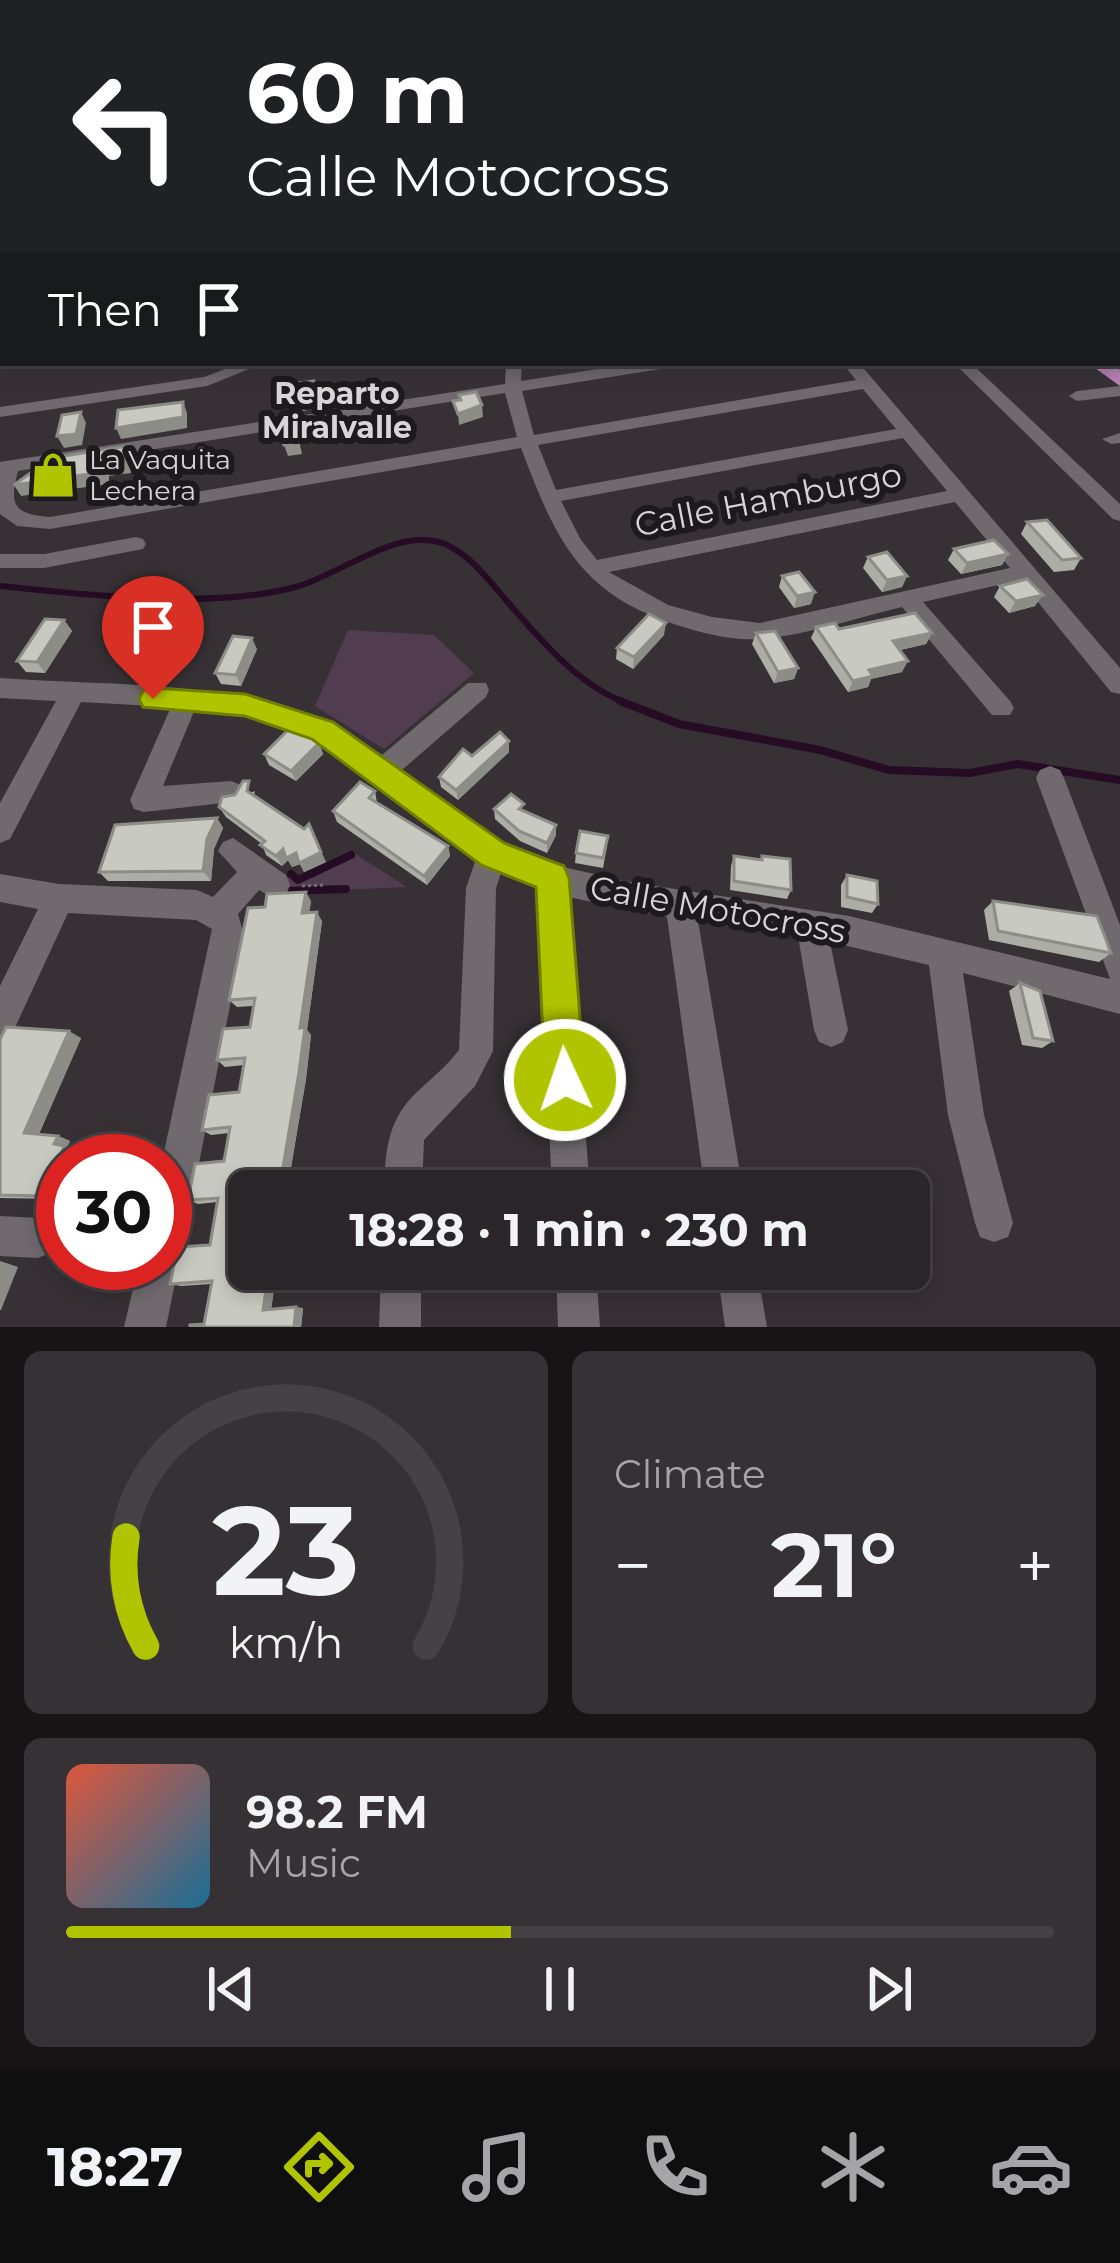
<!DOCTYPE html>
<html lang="en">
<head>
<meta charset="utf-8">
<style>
	:root { --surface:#292528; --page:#353134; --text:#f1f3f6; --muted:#a5a5a8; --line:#454245; --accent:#b0c500 }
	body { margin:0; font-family:Montserrat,sans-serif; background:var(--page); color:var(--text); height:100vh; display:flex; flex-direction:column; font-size:45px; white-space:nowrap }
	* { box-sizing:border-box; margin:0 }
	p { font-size:39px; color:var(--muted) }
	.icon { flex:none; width:66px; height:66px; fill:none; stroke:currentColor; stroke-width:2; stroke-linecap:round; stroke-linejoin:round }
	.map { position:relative; height:1327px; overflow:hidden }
	.details { display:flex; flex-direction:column; gap:24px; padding:24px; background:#171416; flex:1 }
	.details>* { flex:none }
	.guide { position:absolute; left:0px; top:0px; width:1122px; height:366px; box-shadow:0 6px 18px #0003,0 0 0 3px var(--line); background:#202124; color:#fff; overflow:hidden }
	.speed { position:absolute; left:36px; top:1134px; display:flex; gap:24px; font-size:60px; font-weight:700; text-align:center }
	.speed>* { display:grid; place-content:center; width:156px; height:156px; border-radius:50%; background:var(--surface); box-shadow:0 6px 18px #0003,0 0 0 3px var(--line); line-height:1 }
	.speed .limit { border:18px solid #d22; background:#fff; color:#111 }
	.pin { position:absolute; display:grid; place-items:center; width:102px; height:102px; color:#fff; margin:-123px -51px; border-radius:50% 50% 50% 0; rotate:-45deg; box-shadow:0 0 12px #0007 }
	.pin .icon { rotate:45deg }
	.me { position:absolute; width:132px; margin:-66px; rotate:357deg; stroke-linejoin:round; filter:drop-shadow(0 0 9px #0008) }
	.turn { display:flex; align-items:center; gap:42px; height:252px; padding:0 48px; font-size:54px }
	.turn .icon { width:156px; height:156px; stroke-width:2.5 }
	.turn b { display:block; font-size:84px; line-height:102px }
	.then { display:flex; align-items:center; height:114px; padding:0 48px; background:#0003; gap:24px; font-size:45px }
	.big { font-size:90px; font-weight:700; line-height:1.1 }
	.details .widget { flex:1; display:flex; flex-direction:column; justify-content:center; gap:18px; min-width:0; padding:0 42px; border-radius:18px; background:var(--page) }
	.details .dial { align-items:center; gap:0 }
	.dial svg { height:312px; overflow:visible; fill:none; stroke:var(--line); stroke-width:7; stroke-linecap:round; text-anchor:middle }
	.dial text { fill:var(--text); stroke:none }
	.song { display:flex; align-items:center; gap:36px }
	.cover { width:144px; height:144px; border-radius:18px; background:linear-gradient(135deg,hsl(10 70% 55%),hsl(200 70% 35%)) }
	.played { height:12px; border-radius:6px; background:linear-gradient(90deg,var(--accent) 45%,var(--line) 45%) }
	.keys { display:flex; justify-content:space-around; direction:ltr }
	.heat { display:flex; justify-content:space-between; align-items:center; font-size:66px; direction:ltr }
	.details .tiles { flex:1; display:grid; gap:24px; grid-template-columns:1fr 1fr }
	.widget:last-child { grid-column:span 2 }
	.trip { position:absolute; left:228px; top:1170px; width:702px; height:120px; border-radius:18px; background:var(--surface); box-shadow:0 6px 18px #0003,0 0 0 3px var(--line); font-weight:700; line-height:120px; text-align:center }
	.dock { display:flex; height:192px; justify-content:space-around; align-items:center; background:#100f10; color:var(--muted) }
	.dock .icon { width:84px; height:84px }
	.dock .active { color:var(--accent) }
	.dock b { font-size:54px; color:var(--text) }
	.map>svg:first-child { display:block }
	.green { fill:#523c50 }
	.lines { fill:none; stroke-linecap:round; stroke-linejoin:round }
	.stream-far1 { stroke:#250b24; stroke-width:6 }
	.stream { stroke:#250b24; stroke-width:8 }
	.path { stroke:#767075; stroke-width:3; stroke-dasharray:3 3; stroke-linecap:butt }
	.minor { fill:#706a6f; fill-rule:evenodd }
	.major { fill:#ba84b6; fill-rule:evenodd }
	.wall { fill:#acaea6 }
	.shaded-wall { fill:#8c8d87 }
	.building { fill:#c8cac1; stroke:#8c8d87; stroke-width:3 }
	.route { fill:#b0c500; stroke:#728000; stroke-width:3 }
	.labels { text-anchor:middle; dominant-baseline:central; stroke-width:12; stroke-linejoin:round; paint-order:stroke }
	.far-poi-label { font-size:27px; fill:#d8d4d8; stroke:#1c1a1c; text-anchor:start }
	.far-neighbourhood-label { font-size:30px; font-weight:bold; fill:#d8d4d8; stroke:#1c1a1c }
	.street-label { font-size:33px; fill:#d8d4d8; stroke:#1c1a1c }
</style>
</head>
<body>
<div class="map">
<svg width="1120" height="1327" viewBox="0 0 1120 1327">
	<rect width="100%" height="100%" fill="#373136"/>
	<g class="green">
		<polygon points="348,630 434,635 474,673 384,749 315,706"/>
		<polygon points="354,853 407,887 275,893 292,873 299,878"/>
	</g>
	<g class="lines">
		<path class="stream-far1" d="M0,586C88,595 215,610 299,586C343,573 398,526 445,544C470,555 488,579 505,599C541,640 576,684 628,704"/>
		<g class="stream">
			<polyline points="620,701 679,724 820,750 889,770 970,773 1018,764 1120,780"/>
			<polyline points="291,874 298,880 351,855"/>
			<polyline points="284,891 346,889"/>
		</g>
		<polyline class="path" points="302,886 324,885"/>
		<g class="minor">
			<polygon points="3,235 3,243 0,244 0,236"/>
			<rect x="1119" y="244" width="1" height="8"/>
			<rect x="1119" y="293" width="1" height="8"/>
			<polygon points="241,363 264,363 207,386 0,417 0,407 204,377"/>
			<path d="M506,363H522L521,381L636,363H675L667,368L522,391L534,435L856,380L842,363H859L1120,668V694L1111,692L1020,580L923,602L1010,701L1014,708L1010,715H992L902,607C860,617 800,637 758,639C732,641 702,633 677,625C579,594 555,538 521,448L50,529L17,526L0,514V462L505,384ZM863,389L896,429L556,490L538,445ZM505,393L517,437L50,517C13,514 9,505 18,471ZM903,438L947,491L597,560L581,540L561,501ZM955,502L1010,568L760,623L712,617L668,605L609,572Z"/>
			<polygon points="954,363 971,363 1120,504 1120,521 1113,519"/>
			<polygon points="1120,386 1120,396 1077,401 1069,396 1077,391"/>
			<polygon points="1120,433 1120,443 1111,444 1102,439"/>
			<polygon points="136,537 143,539 146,544 143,549 44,568 0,568 0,554 44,554"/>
			<path d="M0,678C132,688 270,675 382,755L468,683H486L489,690L486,697L402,770L480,831L529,857L563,867L630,882L849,916L1110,979L1036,778L1040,770L1050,766L1060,770L1064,778L1120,925V1014L963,973L984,1115L1013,1223L1008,1237L994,1242L980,1237L975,1223L948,1115L929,965L830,942L848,1030L843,1042L831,1047L819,1042L814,1030L798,936L698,921L743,1191H705L667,917L568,897L590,1191H552L538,887L501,873L496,888L493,1051L475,1086L424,1140L422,1191H384C385,1153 387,1120 417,1092C432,1078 447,1066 459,1050L466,888L476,859L370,781C342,731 247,714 195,709L163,786L231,781L241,785L245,793L241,801L144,812L134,809L130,800L171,707L81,702L10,839L0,843V803L56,701L0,698Z"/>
			<polygon points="233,838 286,875 290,885 286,895 275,899 259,890 238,914 244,935 185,1234 179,1248 174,1250 179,1263 166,1327 124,1327 139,1263 165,1263 165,1161 162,1161 212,929 196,920 68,913 12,1034 0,1039 0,986 38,909 0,902 0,874 59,884 197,890 213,897 237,872 218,851 223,842"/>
			<polygon points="0,1216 38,1218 52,1224 58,1238 52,1252 38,1258 0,1256"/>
			<polygon points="381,1269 421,1269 421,1327 379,1327"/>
			<polygon points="556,1269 596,1269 600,1327 558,1327"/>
			<polygon points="717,1269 757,1269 767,1327 725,1327"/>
		</g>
		<polygon class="major" points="1088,363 1111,363 1120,370 1120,386"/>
	</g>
	<g class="wall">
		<polygon points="1027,522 1081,558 1074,570 1054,572 1021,534"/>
		<polygon points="954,549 1008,554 1002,565 961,574 948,560"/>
		<polygon points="868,557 907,576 902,587 882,592 863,568"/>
		<polygon points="782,576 811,604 794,608 779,587"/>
		<polygon points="1000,586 1035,606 1009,613 994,597"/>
		<polygon points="64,620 72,631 45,673 26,672 17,661"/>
		<polygon points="816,627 839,629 932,633 926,644 900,650 902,672 871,679 868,687 848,692 811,638"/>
		<polygon points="756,633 798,668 794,679 774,683 752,644"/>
		<polygon points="664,635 633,669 616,659 617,648"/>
		<polygon points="257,649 241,686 221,684 215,673"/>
		<polygon points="319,743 323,754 296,781 269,765 264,754"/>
		<polygon points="509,752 458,800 441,787 439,777 472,756"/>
		<polygon points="255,791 254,795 326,862 304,872 300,864 292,867 288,860 282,866 266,855 262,844 226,817 219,807"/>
		<polygon points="375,791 377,803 448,846 450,856 427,885 337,822 333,811"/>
		<polygon points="494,809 524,811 556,835 547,853 520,841 495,819"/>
		<polygon points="217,818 223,828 214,849 211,881 108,881 99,872"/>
		<polygon points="607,846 603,868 575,863 576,853"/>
		<polygon points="734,856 760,860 762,856 791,890 787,899 730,890 731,866"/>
		<polygon points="847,875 878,904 872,913 841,907 841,885"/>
		<polygon points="311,901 309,912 322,921 307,1030 311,1035 306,1079 287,1191 249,1191 249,1269 277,1269 271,1309 303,1308 301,1327 190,1327 204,1324 211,1284 181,1286 170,1284 210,1245 217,1202 198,1204 188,1200 224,1161 229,1133 211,1135 202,1130 239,1092 244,1065 225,1067 217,1060 250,1027 253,1006 237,1007 229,1000 265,907"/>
		<polygon points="993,901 1111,953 1099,962 989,940 984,910"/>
		<polygon points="1020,983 1053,1041 1042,1048 1022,1045 1009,991"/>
		<polygon points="81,1038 39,1134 58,1136 70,1141 67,1147 76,1151 58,1199 0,1198 0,1039"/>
	</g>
	<g class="shaded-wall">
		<polygon points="314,381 318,408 303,411 300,400"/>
		<polygon points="183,402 187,413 187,428 121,439 116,428"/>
		<polygon points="482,405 483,417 459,425 458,414"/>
		<polygon points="81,412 86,423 82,445 64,448 57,436"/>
		<polygon points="295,421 302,454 288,456 284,445"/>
		<polygon points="128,446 133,457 131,473 109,476 109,484 21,496 14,485 103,465"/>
		<polygon points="1008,554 1002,565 961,574 967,563"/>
		<polygon points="907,576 902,587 882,592 887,580"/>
		<polygon points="815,592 811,604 794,608 797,596"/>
		<polygon points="1043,595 1035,606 1009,613 1016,601"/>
		<polygon points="64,620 72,631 45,673 37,662"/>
		<polygon points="666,623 664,635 633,669 634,657"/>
		<polygon points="932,633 926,644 888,653 893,641"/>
		<polygon points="252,638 257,649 241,686 236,675"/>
		<polygon points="908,661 902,672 871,679 868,687 848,692 853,681 869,670"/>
		<polygon points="798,668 794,679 774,683 778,672"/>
		<polygon points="509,741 509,752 458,800 456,790"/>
		<polygon points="319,743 323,754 296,781 291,771"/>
		<polygon points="217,818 223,828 214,849 211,881 203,871 207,839"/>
		<polygon points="309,824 326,862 304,872 300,864 292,867 288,860 282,866 276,856"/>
		<polygon points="556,825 556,835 547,853 547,843"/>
		<polygon points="448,846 450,856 427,885 424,876"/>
		<polygon points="306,892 311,901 308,922 302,913"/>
		<polygon points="317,912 322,921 307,1030 311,1035 306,1079 287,1191 279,1191"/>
		<polygon points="69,1031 81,1038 37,1138 24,1133"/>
		<polygon points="58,1136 70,1141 67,1147 76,1151 72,1161 63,1161 63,1186 58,1199 44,1196 54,1144"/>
		<polygon points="0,1261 18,1267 1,1310 0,1310"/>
		<polygon points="269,1269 277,1269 271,1311 263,1310"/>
		<polygon points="296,1307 303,1308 301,1327 294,1327"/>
	</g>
	<g class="building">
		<polygon points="314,381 316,397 300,400 299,383"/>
		<polygon points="476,392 482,405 458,414 453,401 461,400 459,395"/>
		<polygon points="183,402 183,417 116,428 118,410"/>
		<polygon points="81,412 76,434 57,436 62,415"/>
		<polygon points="295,421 298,443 284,445 281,423"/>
		<polygon points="128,446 125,462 103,465 103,472 14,485 51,458"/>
		<polygon points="1047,520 1081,558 1062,560 1027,522"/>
		<polygon points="994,540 1008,554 967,563 954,549"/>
		<polygon points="887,552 907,576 887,580 868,557"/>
		<polygon points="799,572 815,592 797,596 782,576"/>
		<polygon points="1027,579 1043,595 1016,601 1000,586"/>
		<polygon points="915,613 932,633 893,641 908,661 869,670 873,676 853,681 816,627 835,623 839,629"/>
		<polygon points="649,614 666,623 634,657 617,648"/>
		<polygon points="45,619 64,620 37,662 17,661"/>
		<polygon points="775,631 798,668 778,672 756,633"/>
		<polygon points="233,636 252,638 236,675 215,673"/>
		<polygon points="291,727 319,743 291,771 264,754"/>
		<polygon points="500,732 509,741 456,790 439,777 463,749 472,756"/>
		<polygon points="243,781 249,781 247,791 304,829 309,824 321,852 299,863 296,853 286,858 283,849 276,856 260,845 265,841 219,807 222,797 235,795"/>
		<polygon points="360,782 375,791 369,798 448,846 424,876 333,811"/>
		<polygon points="511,794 524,804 519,809 556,825 547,843 519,831 494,809"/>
		<polygon points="217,818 207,839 203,871 99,872 115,825"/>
		<polygon points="580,831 608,836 603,858 576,853"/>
		<polygon points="734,856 762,860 762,856 790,859 791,890 734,881"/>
		<polygon points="847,875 877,881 878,904 847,897"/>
		<polygon points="306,892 302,913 317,912 300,1028 305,1027 299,1072 279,1191 249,1191 249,1269 269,1269 263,1310 296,1307 294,1327 190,1327 190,1325 204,1324 212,1281 170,1284 178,1247 210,1245 218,1198 188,1200 195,1164 224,1161 230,1127 202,1130 209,1095 239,1092 245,1058 217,1060 223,1029 250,1027 255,998 229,1000 248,908 265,907 267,894"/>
		<polygon points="993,901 1097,916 1111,953 998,931"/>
		<polygon points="1020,983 1040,991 1053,1041 1033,1038"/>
		<polygon points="6,1027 69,1031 24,1133 58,1136 54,1144 64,1146 44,1196 0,1195 0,1039"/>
	</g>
	<linearGradient id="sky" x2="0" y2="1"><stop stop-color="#1e1b1e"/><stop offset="0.52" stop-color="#4d4e5d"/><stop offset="1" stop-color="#4d4e5d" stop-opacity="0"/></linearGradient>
	<rect width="1120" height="387" fill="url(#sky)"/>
	<polygon class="route" points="153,688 245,694 333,722 504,843 564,866 569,878 585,1080 579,1094 565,1100 551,1094 545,1080 536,887 481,865 312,739 245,716 143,707 139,699 143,691"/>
	<defs>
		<g id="shop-bare" transform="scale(3.6)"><path d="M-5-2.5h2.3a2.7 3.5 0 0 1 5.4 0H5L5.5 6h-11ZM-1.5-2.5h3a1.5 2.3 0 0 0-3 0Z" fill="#b0c500" stroke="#1c1a1c" stroke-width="2.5" paint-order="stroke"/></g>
	</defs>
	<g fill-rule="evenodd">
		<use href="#shop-bare" x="53" y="475"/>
	</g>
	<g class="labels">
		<g class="far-poi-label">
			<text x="89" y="459">La Vaquita<tspan x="89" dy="31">Lechera</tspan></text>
		</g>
		<g class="far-neighbourhood-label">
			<text x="337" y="393">Reparto<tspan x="337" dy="34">Miralvalle</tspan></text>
		</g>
		<g class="street-label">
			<text transform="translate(768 499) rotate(-11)">Calle Hamburgo</text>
			<text transform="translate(718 909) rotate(10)">Calle Motocross</text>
		</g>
	</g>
</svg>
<div class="speed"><div class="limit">30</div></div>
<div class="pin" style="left:153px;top:699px;background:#d93025"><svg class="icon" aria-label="arrive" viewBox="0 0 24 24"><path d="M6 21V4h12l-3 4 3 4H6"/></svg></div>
<svg class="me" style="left:565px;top:1080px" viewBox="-20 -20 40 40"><circle r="17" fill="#b0c500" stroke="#fff" stroke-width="3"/><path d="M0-11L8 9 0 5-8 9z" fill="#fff"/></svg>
<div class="trip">18:28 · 1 min · 230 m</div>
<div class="guide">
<div class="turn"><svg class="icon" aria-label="left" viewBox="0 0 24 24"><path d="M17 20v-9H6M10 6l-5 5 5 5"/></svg><div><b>60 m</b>Calle Motocross</div></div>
<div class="then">Then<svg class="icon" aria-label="arrive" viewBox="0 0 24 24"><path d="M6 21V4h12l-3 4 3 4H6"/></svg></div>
</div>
</div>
<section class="details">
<div class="tiles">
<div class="widget dial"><svg viewBox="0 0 100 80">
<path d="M14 69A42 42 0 1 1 86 69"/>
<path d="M14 69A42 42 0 0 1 9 41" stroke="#b0c500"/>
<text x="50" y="56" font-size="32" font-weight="700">23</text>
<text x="50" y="72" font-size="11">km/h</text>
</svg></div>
<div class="widget"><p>Climate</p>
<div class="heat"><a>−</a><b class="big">21°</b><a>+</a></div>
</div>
<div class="widget">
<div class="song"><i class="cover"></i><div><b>98.2 FM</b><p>Music</p></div></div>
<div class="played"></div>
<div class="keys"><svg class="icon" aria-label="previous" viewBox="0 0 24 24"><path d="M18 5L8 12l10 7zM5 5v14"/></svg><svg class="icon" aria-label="pause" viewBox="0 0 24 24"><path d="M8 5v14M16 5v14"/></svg><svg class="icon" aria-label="next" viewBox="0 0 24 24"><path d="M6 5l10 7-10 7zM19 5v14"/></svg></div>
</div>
</div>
</section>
<nav class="dock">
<b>18:27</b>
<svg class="icon active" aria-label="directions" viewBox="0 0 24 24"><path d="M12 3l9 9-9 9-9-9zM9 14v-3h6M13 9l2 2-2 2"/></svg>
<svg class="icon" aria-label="music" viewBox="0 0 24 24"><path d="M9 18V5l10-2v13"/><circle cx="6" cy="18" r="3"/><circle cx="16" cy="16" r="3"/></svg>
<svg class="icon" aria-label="phone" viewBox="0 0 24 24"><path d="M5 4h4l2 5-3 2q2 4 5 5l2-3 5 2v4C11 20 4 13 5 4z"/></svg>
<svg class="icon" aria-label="climate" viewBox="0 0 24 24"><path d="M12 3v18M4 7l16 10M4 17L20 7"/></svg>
<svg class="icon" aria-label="car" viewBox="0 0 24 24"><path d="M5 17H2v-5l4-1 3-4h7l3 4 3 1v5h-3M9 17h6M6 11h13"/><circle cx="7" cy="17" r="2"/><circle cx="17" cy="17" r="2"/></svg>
</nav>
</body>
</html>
